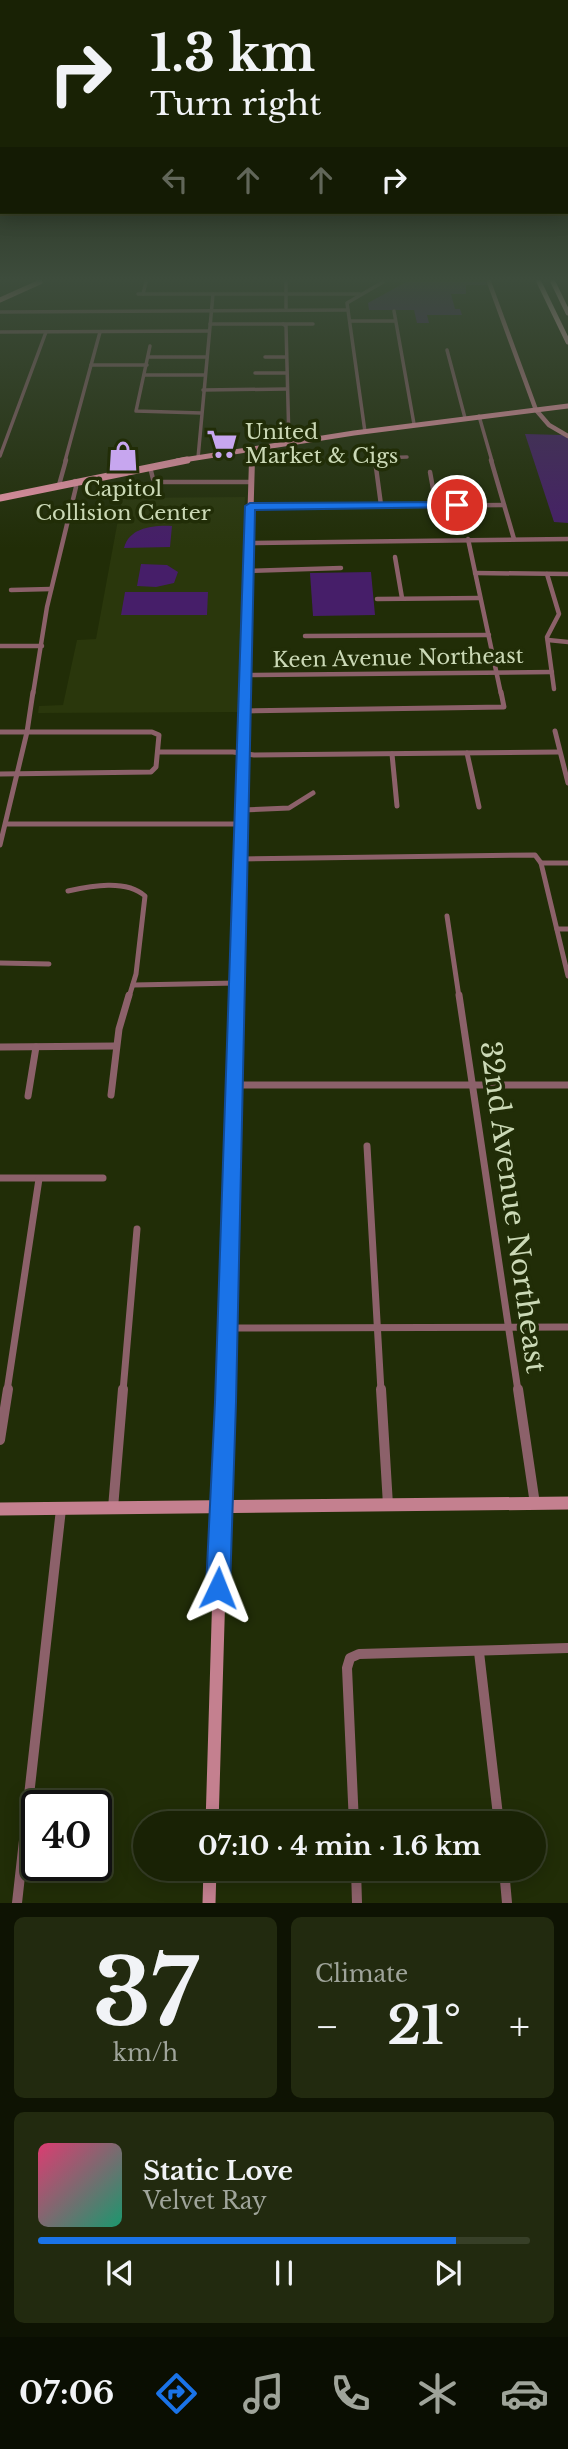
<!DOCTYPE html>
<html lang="en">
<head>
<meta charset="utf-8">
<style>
	:root { --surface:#192205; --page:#222a0f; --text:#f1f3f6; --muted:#9fa49a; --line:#373f27; --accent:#1a73e8 }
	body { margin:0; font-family:"Libre Baskerville",serif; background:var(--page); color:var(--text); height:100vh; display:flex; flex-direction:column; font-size:26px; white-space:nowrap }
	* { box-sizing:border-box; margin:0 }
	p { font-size:23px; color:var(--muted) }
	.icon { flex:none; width:38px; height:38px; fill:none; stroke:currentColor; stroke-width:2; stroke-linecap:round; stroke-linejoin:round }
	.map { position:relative; height:1903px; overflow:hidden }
	.details { display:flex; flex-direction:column; gap:14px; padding:14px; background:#0e1303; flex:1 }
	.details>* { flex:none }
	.top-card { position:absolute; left:0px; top:0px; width:569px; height:214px; box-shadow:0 4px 18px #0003,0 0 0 2px var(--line); background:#192205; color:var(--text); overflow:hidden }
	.speed { position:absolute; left:21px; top:1790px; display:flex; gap:14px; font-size:35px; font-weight:700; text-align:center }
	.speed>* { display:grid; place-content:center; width:91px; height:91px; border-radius:50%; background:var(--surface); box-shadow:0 4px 18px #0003,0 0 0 2px var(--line); line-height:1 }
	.speed .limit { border:4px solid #111; border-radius:10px; background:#fff; color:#111 }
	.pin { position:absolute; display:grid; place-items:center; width:60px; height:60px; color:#fff; margin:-30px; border:4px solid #fff; border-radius:50%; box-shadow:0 2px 7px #0007 }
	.me { position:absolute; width:77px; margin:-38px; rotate:2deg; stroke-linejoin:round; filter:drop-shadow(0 0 5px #0008) }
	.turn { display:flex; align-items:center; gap:24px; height:147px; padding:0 35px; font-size:32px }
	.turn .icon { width:91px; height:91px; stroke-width:2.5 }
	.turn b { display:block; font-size:49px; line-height:60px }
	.lanes { display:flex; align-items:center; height:66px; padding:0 35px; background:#0003; justify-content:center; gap:35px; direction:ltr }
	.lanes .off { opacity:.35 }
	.big { font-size:52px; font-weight:700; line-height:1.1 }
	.details .card { flex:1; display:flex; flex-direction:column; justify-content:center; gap:10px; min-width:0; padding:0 24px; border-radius:10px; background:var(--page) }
	.details .dial { align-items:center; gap:0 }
	.dial b { font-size:91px; line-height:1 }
	.song { display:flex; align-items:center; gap:21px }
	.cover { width:84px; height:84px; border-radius:10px; background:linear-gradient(135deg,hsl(340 70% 55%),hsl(160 70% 35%)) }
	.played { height:7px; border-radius:4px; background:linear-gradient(90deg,var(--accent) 85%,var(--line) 85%) }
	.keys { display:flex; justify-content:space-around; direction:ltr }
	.heat { display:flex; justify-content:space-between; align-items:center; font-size:38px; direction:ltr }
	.details .tiles { flex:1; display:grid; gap:14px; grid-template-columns:1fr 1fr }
	.card:last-child { grid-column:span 2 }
	.trip { position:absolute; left:133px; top:1811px; width:413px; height:70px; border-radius:35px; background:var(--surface); box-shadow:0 4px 18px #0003,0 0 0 2px var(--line); font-weight:700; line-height:70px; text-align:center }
	.dock { display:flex; height:112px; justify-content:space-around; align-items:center; background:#0a0e02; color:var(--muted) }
	.dock .icon { width:49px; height:49px }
	.dock .on { color:var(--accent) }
	.dock b { font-size:32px; color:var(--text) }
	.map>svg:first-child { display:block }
	.built { fill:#2a370c }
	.green { fill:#461e69 }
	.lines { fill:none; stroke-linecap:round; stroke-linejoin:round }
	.street-far4 { stroke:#8c616a; stroke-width:3.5 }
	.street-far3 { stroke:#8c616a; stroke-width:4.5 }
	.street-far2 { stroke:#8c616a; stroke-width:5 }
	.street-far1 { stroke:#8c616a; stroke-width:7 }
	.street { stroke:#8c616a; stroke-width:10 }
	.secondary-far4 { stroke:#c4808f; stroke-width:4.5 }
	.secondary-far3 { stroke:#c4808f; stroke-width:6 }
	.secondary-far2 { stroke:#c4808f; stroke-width:8 }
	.secondary-far1 { stroke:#c4808f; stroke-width:10 }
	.secondary { stroke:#c4808f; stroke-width:13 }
	.primary-far1 { stroke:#f097ac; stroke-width:5 }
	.primary { stroke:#f097ac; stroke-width:7 }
	.highway { stroke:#febdca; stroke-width:5 }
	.route { fill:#1a73e8; stroke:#114b97; stroke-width:2 }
	.labels { text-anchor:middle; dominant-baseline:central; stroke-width:7; stroke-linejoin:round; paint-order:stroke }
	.far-poi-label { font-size:21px; fill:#cbd9b6; stroke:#212d07; text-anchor:start }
	.far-street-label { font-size:21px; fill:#cbd9b6; stroke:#212d07 }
	.near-street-label { font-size:28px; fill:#cbd9b6; stroke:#212d07 }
</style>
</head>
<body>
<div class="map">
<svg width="568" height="1903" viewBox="0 0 568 1903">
	<rect width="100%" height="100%" fill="#212d07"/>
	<polygon class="built" points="245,497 238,712 38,713 39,706 63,705 77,640 96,639 122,498"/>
	<g class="green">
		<polygon points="406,282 486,282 487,285 466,285 466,294 451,294 455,309 460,309 462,315 427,315 429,323 417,323 414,310 355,310 369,310 368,303"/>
		<polygon points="525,434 562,435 568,438 568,523 554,522"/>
		<path d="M172,526L170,547L124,548C129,527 155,525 172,526Z"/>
		<polygon points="141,564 167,565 178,572 174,583 156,587 137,586"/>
		<polygon points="371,572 375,615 313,616 310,573"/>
		<polygon points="125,592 208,592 207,615 121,615"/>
	</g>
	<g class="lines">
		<g class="street-far4">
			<polyline points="286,282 286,308"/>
			<polyline points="138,294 360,294"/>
			<polyline points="143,294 146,282"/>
			<polyline points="394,311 414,424"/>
			<polyline points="0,312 348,310"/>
			<polyline points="350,321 395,321"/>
			<polyline points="210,324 313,324"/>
			<polyline points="283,324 286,326 289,443"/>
			<polyline points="0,332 209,331"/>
			<polyline points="150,346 136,411 201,413"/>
			<polyline points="447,350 465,418"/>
			<polyline points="149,357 206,357"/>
			<polyline points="265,357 286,357"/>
			<polyline points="91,365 147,365"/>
			<polyline points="255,373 286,373"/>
			<polyline points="145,375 205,375"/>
			<polyline points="203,390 286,389"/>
			<polyline points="479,416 492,461"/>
			<polyline points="365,432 347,303 383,282"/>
			<polyline points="0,456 46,332"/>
			<polyline points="198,458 213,294"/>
			<polyline points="65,461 100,332"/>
			<polyline points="375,461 375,458 407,457"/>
		</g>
		<g class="street-far3">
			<polyline points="375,460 381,505"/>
			<polyline points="491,460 514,539"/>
			<polyline points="150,467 153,479 161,482 251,482"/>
			<polyline points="430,472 436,505"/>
			<polyline points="59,485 66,460"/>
			<polyline points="250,507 504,505"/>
			<polyline points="468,539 501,694"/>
			<polyline points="249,543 568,539"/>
			<polyline points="395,557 402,598"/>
			<polyline points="248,571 341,568"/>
			<polyline points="475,573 568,574"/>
			<polyline points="547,574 559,614 547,637 554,689"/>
			<polyline points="11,590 51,589"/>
			<polyline points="377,599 480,598"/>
			<polyline points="305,636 489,635"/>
			<polyline points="548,640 568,642"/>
			<polyline points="0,646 42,646"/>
			<polyline points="245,675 552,672"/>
			<polyline points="33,694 47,607 76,487 75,481"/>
		</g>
		<g class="street-far2">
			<polyline points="244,711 504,707 501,692"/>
			<polyline points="555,731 568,783"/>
			<polyline points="0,732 152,732 159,735 156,767 151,772 0,774"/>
			<polyline points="158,752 233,752 254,755 559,752"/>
			<polyline points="467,753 479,807"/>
			<polyline points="392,754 397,806"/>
			<polyline points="242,810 289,808 313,793"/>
			<polyline points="6,824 242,824"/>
			<polyline points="0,845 27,732 33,692"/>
			<polyline points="241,859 535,855 541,863 568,976"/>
			<polyline points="541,863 568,863"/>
			<path d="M68,891C91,886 126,879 145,896L136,974L129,997"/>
			<polyline points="447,916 459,997"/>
			<polyline points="557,929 568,929"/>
			<polyline points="0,963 49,964"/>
			<polyline points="133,985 237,983"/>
		</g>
		<g class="street-far1">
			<polyline points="459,995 518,1391"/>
			<polyline points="0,1047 116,1046"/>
			<polyline points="235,1085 568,1085"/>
			<polyline points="111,1095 119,1029 129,995"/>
			<polyline points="28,1096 36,1047"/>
			<polyline points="367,1146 381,1391"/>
			<polyline points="0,1178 103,1178"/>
			<polyline points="227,1328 568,1327"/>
			<polyline points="7,1391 39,1179"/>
			<polyline points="123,1391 137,1229"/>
		</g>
		<g class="street">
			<polyline points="381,1389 388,1505"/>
			<polyline points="518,1389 535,1504"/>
			<polyline points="0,1440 8,1389"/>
			<polyline points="113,1508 123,1389"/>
			<polyline points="479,1652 499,1824"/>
			<polyline points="354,1824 347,1668 350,1658 359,1654 568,1648"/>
			<polyline points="356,1869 357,1903"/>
			<polyline points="504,1869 507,1903"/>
			<polyline points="17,1903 61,1509"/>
		</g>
		<g class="secondary-far4">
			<polyline points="489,282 536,410 549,425 568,436"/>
			<polyline points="249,449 252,461"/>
		</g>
		<polyline class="secondary-far3" points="245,694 252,460"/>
		<polyline class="secondary-far2" points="236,997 245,692"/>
		<polyline class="secondary-far1" points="225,1391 236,995"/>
		<g class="secondary">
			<polyline points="0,1509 568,1503"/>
			<polyline points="212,1824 225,1389"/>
			<polyline points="209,1903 210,1869"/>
		</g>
		<g class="primary-far1">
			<polyline points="0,300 40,282"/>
			<polyline points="177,461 354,433 568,406"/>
		</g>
		<polyline class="primary" points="0,498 187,460"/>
		<g class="highway">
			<polyline points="539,282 568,342"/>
			<polyline points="553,282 568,313"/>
		</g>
	</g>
	<linearGradient id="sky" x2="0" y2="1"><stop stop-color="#121904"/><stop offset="0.51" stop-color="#3d4c3c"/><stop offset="1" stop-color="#3d4c3c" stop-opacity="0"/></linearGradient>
	<rect width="568" height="548" fill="url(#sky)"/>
	<polygon class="route" points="457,502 460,503 460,507 255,510 236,1402 230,1588 226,1597 218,1600 209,1597 206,1588 215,1402 245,506 250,503"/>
	<defs>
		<g id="supermarket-bare" transform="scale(2.415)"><path d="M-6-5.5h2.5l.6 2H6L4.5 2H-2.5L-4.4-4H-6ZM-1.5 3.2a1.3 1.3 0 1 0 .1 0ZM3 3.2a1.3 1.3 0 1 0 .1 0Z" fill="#c7a6ef" stroke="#212d07" stroke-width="2.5" paint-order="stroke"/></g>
		<g id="shop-bare" transform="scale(2.415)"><path d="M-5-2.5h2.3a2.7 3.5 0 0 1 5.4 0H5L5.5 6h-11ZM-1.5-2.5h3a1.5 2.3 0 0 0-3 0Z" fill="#c7a6ef" stroke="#212d07" stroke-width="2.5" paint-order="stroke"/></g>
	</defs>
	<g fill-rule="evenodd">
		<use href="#supermarket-bare" x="222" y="444"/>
		<use href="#shop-bare" x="123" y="456"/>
	</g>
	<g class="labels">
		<g class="far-poi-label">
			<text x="245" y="432">United<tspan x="245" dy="24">Market &amp; Cigs</tspan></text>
			<text x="123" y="489" text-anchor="middle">Capitol<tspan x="123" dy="24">Collision Center</tspan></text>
		</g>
		<g class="far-street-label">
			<text transform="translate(398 658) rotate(-1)">Keen Avenue Northeast</text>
		</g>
		<g class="near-street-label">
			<text transform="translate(513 1207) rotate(82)">32nd Avenue Northeast</text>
		</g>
	</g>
</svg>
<div class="speed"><div class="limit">40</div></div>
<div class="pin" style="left:457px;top:505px;background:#d93025"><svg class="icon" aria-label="arrive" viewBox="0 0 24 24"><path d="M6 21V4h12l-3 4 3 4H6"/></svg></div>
<svg class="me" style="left:218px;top:1588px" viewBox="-20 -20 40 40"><path d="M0-17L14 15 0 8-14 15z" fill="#1a73e8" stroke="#fff" stroke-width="4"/></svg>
<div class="trip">07:10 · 4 min · 1.6 km</div>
<div class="top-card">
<div class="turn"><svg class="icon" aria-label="right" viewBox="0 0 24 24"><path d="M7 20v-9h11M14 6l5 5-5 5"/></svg><div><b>1.3 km</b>Turn right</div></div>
<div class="lanes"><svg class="icon off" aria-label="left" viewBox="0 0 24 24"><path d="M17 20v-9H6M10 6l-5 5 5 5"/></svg><svg class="icon off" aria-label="ahead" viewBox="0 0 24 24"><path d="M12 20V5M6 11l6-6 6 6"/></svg><svg class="icon off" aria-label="ahead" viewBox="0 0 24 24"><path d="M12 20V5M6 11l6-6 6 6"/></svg><svg class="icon" aria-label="right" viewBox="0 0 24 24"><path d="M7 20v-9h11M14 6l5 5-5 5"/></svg></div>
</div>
</div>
<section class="details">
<div class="tiles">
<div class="card dial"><b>37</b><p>km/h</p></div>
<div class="card"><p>Climate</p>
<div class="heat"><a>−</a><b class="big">21°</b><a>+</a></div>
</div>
<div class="card">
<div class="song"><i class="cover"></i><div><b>Static Love</b><p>Velvet Ray</p></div></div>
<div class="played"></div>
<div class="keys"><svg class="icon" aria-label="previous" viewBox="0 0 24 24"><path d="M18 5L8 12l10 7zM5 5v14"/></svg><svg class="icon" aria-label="pause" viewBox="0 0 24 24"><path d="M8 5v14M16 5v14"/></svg><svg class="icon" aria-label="next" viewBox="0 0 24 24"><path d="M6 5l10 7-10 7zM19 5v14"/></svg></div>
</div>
</div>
</section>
<nav class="dock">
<b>07:06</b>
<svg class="icon on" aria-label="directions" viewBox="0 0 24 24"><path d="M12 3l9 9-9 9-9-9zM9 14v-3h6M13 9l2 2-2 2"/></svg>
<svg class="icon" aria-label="music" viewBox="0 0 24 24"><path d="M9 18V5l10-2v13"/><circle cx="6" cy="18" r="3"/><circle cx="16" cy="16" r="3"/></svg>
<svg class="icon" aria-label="phone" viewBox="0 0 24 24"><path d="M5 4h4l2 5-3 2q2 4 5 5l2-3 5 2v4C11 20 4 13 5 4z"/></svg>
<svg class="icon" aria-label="climate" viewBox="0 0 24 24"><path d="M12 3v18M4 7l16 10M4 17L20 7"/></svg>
<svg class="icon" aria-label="car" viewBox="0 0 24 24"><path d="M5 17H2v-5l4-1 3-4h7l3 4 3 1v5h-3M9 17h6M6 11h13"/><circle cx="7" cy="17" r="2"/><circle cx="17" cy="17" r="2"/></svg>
</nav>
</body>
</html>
